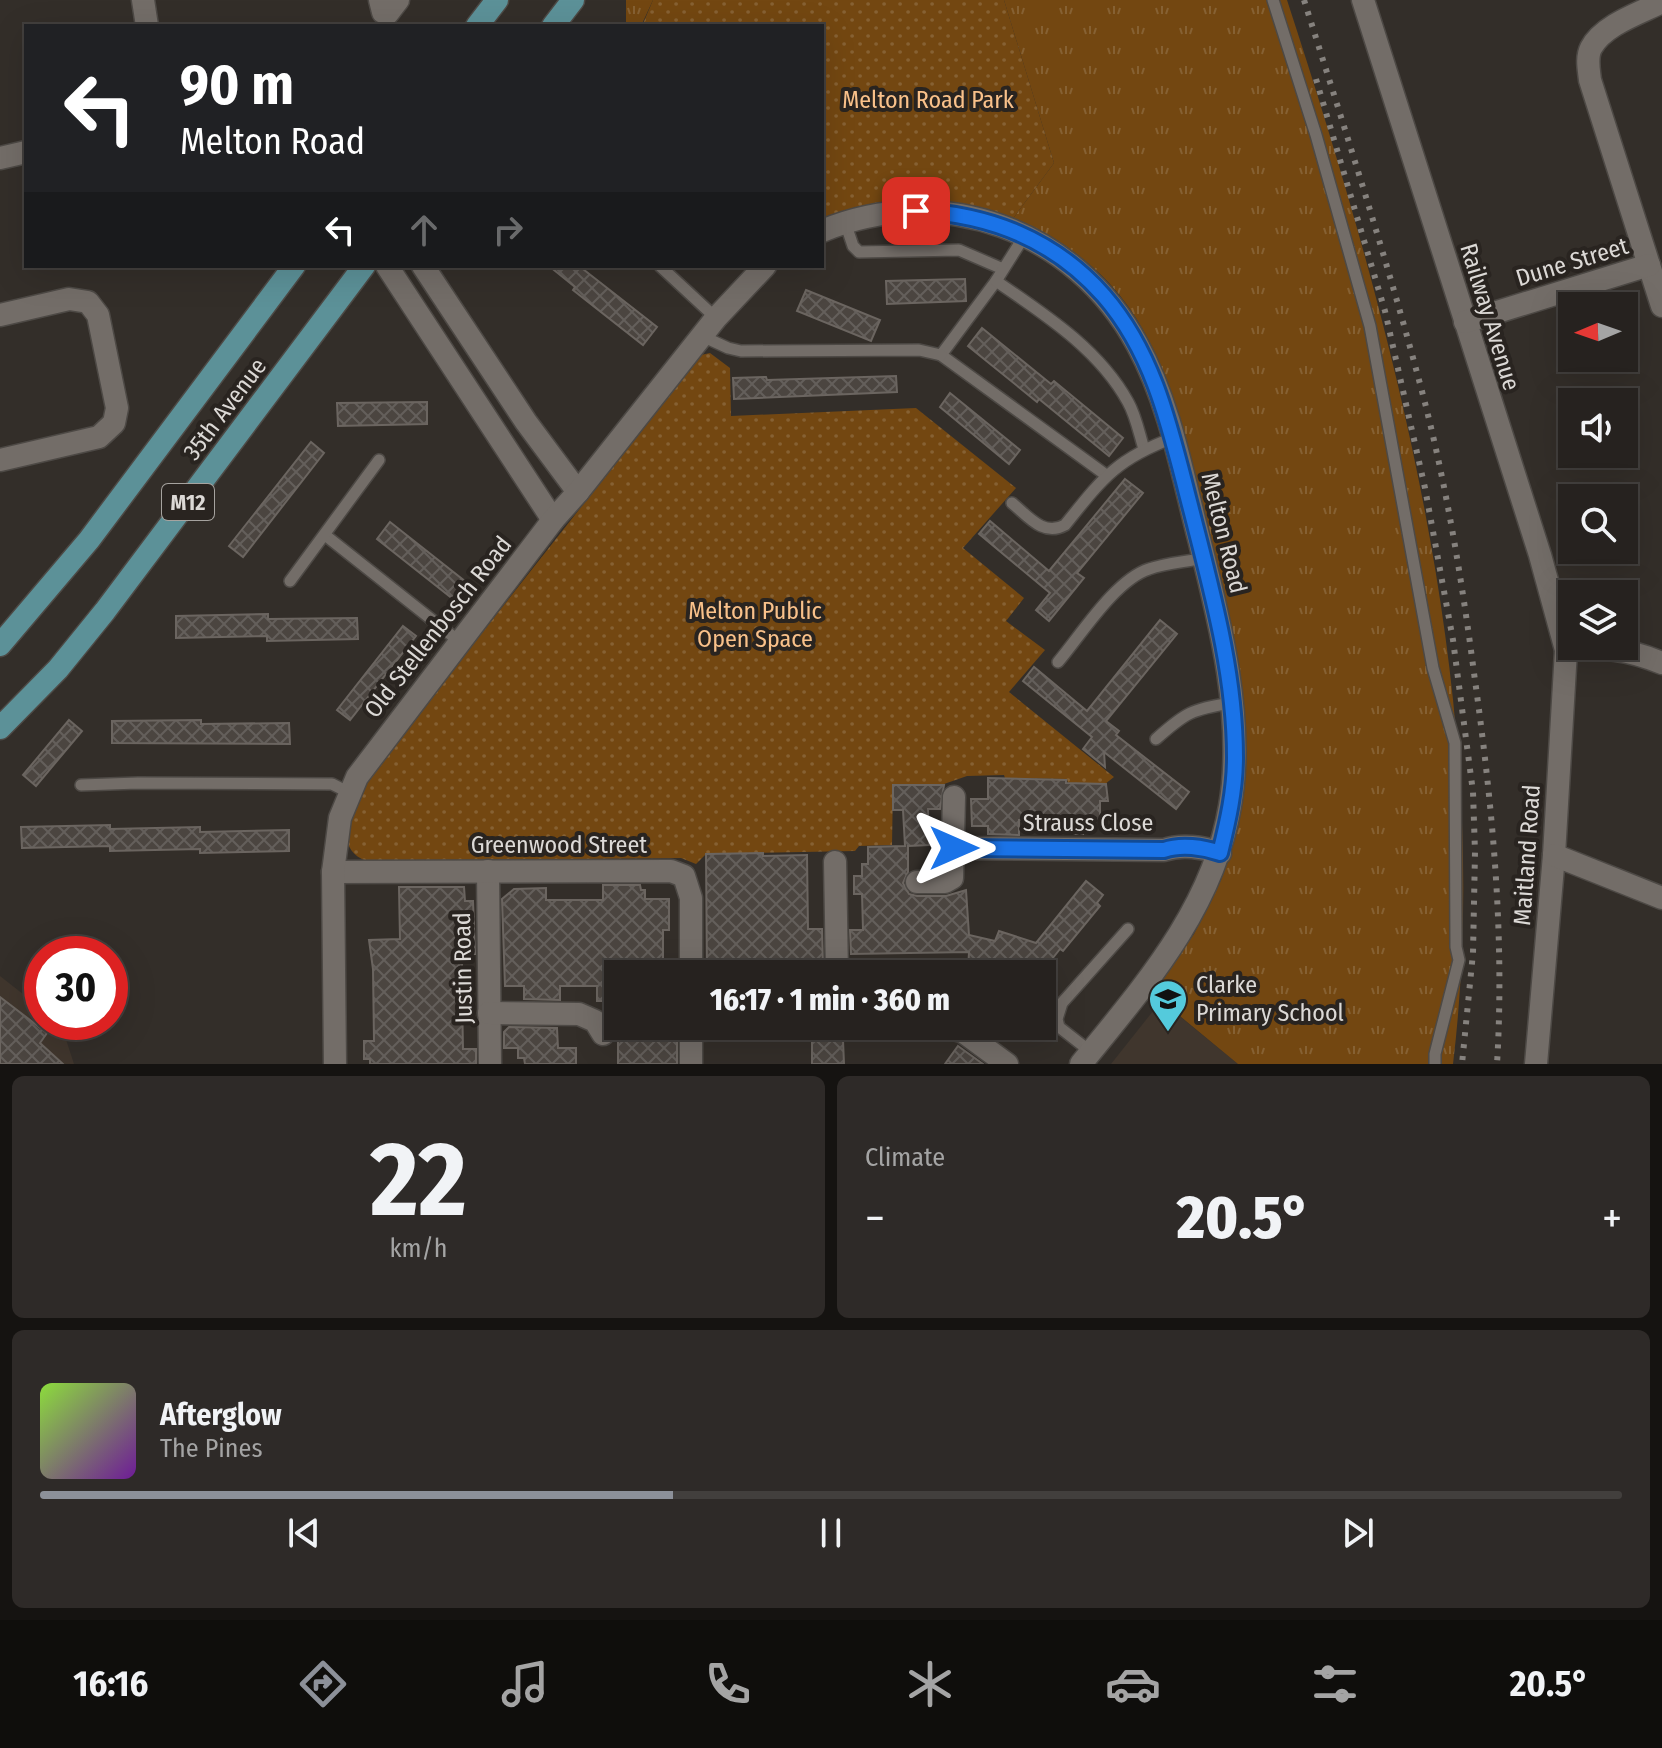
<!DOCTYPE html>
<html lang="en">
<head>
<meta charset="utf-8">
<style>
	:root { --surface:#26221f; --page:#2e2a28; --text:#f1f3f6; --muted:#a4a4a4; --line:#423f3d; --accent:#8c9099 }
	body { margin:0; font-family:"Fira Sans Condensed",sans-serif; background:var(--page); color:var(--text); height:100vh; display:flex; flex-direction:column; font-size:30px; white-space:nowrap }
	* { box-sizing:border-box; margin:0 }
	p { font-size:26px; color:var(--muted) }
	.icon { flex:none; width:44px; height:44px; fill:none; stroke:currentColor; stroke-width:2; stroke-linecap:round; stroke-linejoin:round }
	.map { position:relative; height:1064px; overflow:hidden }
	.drawer { display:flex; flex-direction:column; gap:12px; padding:12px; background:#151311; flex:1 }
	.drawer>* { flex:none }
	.top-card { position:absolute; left:24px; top:24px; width:800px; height:244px; border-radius:0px; box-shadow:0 8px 32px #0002,0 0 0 2px var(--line); background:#202124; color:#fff; overflow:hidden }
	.needle { width:52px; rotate:268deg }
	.tools { position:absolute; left:1558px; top:292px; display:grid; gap:16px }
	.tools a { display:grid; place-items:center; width:80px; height:80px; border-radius:0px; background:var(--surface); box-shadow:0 8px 32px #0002,0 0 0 2px var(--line); font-size:40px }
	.speed { position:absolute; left:24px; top:936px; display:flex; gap:16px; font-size:40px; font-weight:700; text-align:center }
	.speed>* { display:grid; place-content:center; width:104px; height:104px; border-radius:50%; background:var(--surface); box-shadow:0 8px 32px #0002,0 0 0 2px var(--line); line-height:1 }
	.speed .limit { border:12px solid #d22; background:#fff; color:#111 }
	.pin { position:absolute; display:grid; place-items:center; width:68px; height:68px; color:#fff; margin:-34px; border-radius:16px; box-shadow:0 4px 12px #0006 }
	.me { position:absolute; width:88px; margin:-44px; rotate:90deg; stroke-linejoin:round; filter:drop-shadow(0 0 6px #0008) }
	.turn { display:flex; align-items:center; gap:28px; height:168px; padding:0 24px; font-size:36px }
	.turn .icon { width:104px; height:104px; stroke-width:2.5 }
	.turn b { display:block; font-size:56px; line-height:68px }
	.lanes { display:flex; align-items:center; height:76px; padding:0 24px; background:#0003; justify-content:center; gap:40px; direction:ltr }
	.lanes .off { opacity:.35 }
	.big { font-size:60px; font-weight:800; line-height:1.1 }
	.drawer .card { flex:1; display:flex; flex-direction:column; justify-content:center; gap:12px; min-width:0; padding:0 28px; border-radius:12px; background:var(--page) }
	.drawer .dial { align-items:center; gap:0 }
	.dial b { font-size:104px; line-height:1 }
	.song { display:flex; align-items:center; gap:24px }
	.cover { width:96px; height:96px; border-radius:12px; background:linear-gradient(135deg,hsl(90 70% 55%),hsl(280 70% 35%)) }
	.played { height:8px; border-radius:4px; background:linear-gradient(90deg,var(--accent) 40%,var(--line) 40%) }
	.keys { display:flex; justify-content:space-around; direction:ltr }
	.heat { display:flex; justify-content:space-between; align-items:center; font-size:44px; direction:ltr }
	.drawer .tiles { flex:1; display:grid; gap:12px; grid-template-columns:1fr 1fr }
	.card:last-child { grid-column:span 2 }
	.trip { position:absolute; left:604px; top:960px; width:452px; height:80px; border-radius:0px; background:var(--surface); box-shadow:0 8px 32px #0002,0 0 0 2px var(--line); font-weight:800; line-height:80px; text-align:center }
	.tab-bar { display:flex; height:128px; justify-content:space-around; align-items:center; background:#0f0e0c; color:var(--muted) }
	.tab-bar .icon { width:56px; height:56px }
	.tab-bar .active { color:var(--accent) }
	.tab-bar b { font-size:36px; color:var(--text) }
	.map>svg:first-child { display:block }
	.built { fill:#40362d }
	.grass { fill:url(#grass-tufts) }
	.park { fill:url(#park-dots) }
	.building { fill:url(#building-cross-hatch); stroke:#6b6560; stroke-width:2 }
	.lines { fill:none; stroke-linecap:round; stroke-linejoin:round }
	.service-casing { stroke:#4d4945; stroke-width:14 }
	.minor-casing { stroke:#4d4945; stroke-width:25 }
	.primary-casing { stroke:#4d4945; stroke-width:25 }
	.service { stroke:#736d68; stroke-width:11 }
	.minor { stroke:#736d68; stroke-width:22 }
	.primary { stroke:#5c9198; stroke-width:22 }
	.rail { stroke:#86827e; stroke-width:6; stroke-dasharray:4 8; stroke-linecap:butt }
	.route-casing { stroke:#114b97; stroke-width:20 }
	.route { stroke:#1a73e8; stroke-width:14 }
	.labels { text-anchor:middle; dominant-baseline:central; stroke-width:8; stroke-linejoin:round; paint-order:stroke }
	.shield { fill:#292420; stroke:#a6a39f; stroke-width:2 }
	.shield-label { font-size:22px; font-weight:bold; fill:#dcd9d6 }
	.park-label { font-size:24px; fill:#f9c18a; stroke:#292420 }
	.street-label { font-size:24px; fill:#dcd9d6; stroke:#292420 }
	.poi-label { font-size:24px; fill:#dcd9d6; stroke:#292420; text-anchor:start }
</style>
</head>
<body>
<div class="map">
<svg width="1662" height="1064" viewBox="0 0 1662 1064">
	<defs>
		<pattern id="grass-tufts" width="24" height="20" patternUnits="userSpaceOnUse" patternTransform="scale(2)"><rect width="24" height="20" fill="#734711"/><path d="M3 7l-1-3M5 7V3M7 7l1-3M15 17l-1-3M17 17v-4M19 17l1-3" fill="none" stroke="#866133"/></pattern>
		<pattern id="park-dots" width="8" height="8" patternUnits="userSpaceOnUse" patternTransform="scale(2)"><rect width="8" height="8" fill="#734711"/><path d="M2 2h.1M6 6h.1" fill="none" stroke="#866133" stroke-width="1.8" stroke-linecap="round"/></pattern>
		<pattern id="building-cross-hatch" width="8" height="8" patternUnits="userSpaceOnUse" patternTransform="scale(2)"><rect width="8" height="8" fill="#4b4540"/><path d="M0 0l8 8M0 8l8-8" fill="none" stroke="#645f5b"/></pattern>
	</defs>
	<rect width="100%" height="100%" fill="#332e29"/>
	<g class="built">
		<polygon points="0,976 42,1009 42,1022 61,1024 74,1064 0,1064"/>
		<polygon points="1161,1001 1238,1064 1111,1064"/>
	</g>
	<g class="grass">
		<polygon points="626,0 653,0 641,26 626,23"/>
		<path d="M1004,0H1287C1397,337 1496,707 1453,1064H1238L1152,993L1194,934L1221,880L1231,849L1238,668L1235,650C1225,604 1214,558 1203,513C1184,434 1166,344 1109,283C1082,254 1048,235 1012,220L1054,163Z"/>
	</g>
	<g class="park">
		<path d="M653,0H1004L1054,163L1012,220C949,195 885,193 822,219V26H642Z"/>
		<path d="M710,353L730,368L731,416L916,408L1016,488L963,548L1024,598L1006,621L1045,650L1009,692L1114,777L1105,784L1068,783L1067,779L1005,778L1004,775L967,776L944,784L893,785L892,845L859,846L855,851L706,854L696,864L681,858L367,861C322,846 364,786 380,762L701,355Z"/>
	</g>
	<g class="building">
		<polygon points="549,266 579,266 657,327 643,345 573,290 575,287"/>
		<polygon points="965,279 966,301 887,304 886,281"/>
		<polygon points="806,290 880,320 871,341 797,311"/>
		<polygon points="982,328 1051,384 1054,381 1123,438 1109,456 1039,399 1037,402 968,346"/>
		<polygon points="896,376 897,392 734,399 733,378 766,377 767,380"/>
		<polygon points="950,393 1020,450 1009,464 940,407"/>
		<polygon points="427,402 427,424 338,426 337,403"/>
		<polygon points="311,442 324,453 243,557 229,546"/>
		<polygon points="1125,479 1143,493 1077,573 1084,578 1049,621 1036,610 1050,593 979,534 990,521 1049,571"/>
		<polygon points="390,522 466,582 453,599 377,539"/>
		<polygon points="268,614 268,619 357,618 358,639 267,641 267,636 176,638 176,616"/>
		<polygon points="1160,620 1177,634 1106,721 1119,731 1116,735 1189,792 1176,809 1104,752 1105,767 1083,749 1092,737 1023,681 1034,667 1087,711"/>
		<polygon points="403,626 416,636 350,720 337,710"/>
		<polygon points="69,720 82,731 36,786 23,775"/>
		<polygon points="201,720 201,724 289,723 290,744 112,743 112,721"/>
		<polygon points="988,778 1066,780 1066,783 1106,784 1108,801 1100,801 1100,819 1083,819 1083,834 1068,834 1067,820 1019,820 1019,835 988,834 988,826 972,826 971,799 988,799"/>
		<polygon points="893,785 944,785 940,809 928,809 929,845 908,846 908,872 903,883 909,894 917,896 946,896 966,890 969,935 995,941 999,931 1036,943 1086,881 1103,895 1097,903 1100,906 1063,951 1060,949 1040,974 968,973 969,952 851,954 850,930 863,930 862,894 854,894 854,876 862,876 862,864 868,864 868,847 905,846 903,810 893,810"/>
		<polygon points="110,825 110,829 200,827 200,832 289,830 289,851 200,853 200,849 110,851 110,846 22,848 21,827"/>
		<polygon points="763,853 763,856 807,855 808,929 822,929 823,965 808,966 808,974 707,974 706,854"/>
		<polygon points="603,885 640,885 641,890 645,890 645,899 669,899 669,930 663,930 663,974 618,974 618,1001 597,1001 597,986 560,986 560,1000 524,999 524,986 505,986 502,899 514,889 546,888 546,900 603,900"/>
		<polygon points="399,887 464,887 465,901 473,901 475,954 462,954 462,997 463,1049 476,1049 476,1064 370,1064 370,1059 364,1059 364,1041 374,1041 373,969 369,940 400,939"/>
		<polygon points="0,997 47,1033 40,1043 63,1064 0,1064"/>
		<rect x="618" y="1026" width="59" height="38"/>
		<polygon points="509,1027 557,1028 558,1048 576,1048 576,1064 525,1064 524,1058 518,1058 518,1048 504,1048 504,1032"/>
		<polygon points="843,1040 844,1064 812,1064 812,1041"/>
		<polygon points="958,1046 983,1064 945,1064"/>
	</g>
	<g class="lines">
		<g class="service-casing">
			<g id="service">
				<polyline points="1273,0 1316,135 1370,326 1433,668 1455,743 1456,947 1459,960 1435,1054 1435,1064"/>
				<polyline points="845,222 853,246 859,252 959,250 1003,269"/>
				<polyline points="1025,235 996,281 941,355 1106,475"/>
				<polyline points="660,266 716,318"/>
				<path d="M996,281C1044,314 1099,349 1128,402C1136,416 1139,433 1144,449"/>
				<polyline points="702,336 728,348 741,351 919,350 941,355"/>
				<path d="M1012,503C1028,516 1043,537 1065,525C1102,479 1116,459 1173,438"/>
				<polyline points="325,535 460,642"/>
				<polyline points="290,581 379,460"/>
				<path d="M1058,662C1081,635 1115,580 1149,569C1166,563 1186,562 1204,558"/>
				<path d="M1156,739C1185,713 1192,709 1231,703"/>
				<polyline points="81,785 138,783 332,784 350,793"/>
				<polyline points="1091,1052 1059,1027 1057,1019 1062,1003 1128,929"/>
			</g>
		</g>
		<g class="minor-casing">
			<g id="minor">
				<polyline points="143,0 147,26"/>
				<polyline points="380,0 383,12 388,13 398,0"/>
				<polyline points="1363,0 1540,555 1566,650 1554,855 1536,1064"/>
				<path d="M1662,2C1640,13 1603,25 1591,48C1586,58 1589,70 1590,80L1662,306"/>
				<polyline points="0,158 26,152"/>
				<path d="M822,231C942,181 1075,230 1137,344C1170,404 1182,473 1199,539C1220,622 1245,721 1230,806C1213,909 1144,986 1081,1064"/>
				<polyline points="387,266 553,520"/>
				<polyline points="423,266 526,422 578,492"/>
				<polyline points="0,315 69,299 88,302 98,315 117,408 114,423 99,437 0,460"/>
				<polyline points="1465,322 1649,265"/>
				<path d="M1566,650C1602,646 1628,649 1662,663"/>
				<path d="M954,848L1164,850C1181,844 1203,847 1220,853"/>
				<polyline points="1554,855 1662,898"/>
				<polyline points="835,862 837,974"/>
				<polyline points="488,871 490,1064"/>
				<polyline points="333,872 671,871 684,876 691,898 691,974"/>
				<polyline points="917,882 945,882 952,878 954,797"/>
				<polyline points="489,1013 579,1014 595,1021 603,1034"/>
				<polyline points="691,1026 691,1064"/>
				<polyline points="942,1026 962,1031 1007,1064"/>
				<polyline points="691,1030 836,1026"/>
				<polyline points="335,1064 333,872 340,818 357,777 553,520 578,492 716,318 765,266"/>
			</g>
		</g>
		<g class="primary-casing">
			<g id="primary">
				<polyline points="477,26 497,0"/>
				<polyline points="553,26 573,0"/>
				<polyline points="0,645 89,540 294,266"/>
				<polyline points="0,728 58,669 105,611 364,266"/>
			</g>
		</g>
		<use href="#service" class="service"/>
		<use href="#minor" class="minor"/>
		<use href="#primary" class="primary"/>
		<g class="rail">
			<path d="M1304,0C1346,133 1389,265 1424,399C1447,489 1462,581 1474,673C1492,802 1505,933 1497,1064"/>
			<polyline points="1316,79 1385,311 1425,488 1453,640 1473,792 1475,852 1473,953 1462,1064"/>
		</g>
	</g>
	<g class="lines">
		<g class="route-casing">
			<path id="route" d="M916,211C989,214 1055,240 1104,296C1157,357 1172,437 1192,513C1212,592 1235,674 1235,757C1235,790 1228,821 1220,853C1203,847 1181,844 1164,850L954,848"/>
		</g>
		<use href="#route" class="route"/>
	</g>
	<defs>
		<g id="school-pin" transform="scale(2)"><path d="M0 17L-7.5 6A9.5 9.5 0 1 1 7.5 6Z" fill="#54cadc" stroke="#292420"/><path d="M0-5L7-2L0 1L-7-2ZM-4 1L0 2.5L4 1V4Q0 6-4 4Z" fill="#111"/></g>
	</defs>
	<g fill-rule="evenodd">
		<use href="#school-pin" x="1168" y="999"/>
	</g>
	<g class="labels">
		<rect class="shield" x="162" y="484" width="52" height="36" rx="6"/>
		<g class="shield-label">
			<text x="188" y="502">M12</text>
		</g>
		<g class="park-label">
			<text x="928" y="100">Melton Road Park</text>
			<text x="755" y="611">Melton Public<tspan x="755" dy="28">Open Space</tspan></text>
		</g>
		<g class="street-label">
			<text transform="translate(1572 262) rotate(-17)">Dune Street</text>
			<text transform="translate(1490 317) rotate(73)">Railway Avenue</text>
			<text transform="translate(225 409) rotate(-53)">35th Avenue</text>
			<text transform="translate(1224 533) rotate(76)">Melton Road</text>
			<text transform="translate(438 627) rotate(-52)">Old Stellenbosch Road</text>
			<text x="1088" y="823">Strauss Close</text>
			<text x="559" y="845">Greenwood Street</text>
			<text transform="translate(1527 855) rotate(-86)">Maitland Road</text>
			<text transform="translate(463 968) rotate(-91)">Justin Road</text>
		</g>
		<g class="poi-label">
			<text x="1196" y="985">Clarke<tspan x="1196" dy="28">Primary School</tspan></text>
		</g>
	</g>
</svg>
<div class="tools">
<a><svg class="needle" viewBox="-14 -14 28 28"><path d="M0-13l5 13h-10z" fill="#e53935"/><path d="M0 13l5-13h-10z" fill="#a4a4a4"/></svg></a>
<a><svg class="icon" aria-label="sound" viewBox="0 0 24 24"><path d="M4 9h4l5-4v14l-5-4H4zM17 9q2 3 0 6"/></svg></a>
<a><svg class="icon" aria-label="search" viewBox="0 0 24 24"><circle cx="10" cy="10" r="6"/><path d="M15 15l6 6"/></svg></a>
<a><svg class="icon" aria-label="layers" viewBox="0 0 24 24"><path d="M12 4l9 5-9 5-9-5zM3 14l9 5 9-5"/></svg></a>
</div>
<div class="speed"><div class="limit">30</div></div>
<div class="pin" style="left:916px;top:211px;background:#d93025"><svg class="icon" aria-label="arrive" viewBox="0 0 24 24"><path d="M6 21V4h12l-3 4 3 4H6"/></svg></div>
<svg class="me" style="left:954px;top:848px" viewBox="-20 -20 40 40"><path d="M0-17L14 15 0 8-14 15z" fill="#1a73e8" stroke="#fff" stroke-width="4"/></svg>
<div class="trip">16:17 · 1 min · 360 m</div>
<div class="top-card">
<div class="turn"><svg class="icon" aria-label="left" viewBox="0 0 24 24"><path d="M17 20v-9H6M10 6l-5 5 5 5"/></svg><div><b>90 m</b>Melton Road</div></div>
<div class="lanes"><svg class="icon" aria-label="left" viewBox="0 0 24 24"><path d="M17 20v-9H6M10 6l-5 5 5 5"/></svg><svg class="icon off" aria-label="ahead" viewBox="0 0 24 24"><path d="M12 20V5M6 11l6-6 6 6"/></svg><svg class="icon off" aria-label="right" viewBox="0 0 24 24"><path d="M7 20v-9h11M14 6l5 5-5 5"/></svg></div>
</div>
</div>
<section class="drawer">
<div class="tiles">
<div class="card dial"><b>22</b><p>km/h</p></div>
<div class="card"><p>Climate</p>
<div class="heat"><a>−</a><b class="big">20.5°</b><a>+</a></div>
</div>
<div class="card">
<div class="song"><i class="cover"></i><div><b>Afterglow</b><p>The Pines</p></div></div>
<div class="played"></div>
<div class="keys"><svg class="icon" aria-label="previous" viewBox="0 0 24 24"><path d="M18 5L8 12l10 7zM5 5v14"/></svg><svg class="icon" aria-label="pause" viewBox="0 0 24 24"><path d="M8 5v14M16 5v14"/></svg><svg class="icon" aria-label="next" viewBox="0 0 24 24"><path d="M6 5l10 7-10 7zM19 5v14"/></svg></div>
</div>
</div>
</section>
<nav class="tab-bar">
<b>16:16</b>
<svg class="icon active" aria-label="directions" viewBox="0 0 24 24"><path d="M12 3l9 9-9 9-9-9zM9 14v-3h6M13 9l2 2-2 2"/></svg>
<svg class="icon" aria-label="music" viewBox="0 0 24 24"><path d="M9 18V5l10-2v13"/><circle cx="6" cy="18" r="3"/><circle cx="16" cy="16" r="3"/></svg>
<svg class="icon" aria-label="phone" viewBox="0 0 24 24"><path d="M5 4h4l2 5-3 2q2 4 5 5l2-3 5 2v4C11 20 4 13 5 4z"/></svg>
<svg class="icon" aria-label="climate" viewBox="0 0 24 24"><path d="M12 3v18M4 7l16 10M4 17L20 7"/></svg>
<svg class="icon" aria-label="car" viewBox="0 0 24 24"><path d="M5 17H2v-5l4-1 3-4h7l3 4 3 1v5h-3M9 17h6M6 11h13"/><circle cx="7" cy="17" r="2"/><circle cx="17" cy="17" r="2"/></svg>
<svg class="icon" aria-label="filters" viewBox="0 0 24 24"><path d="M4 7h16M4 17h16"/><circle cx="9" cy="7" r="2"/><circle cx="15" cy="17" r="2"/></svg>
<b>20.5°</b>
</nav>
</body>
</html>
